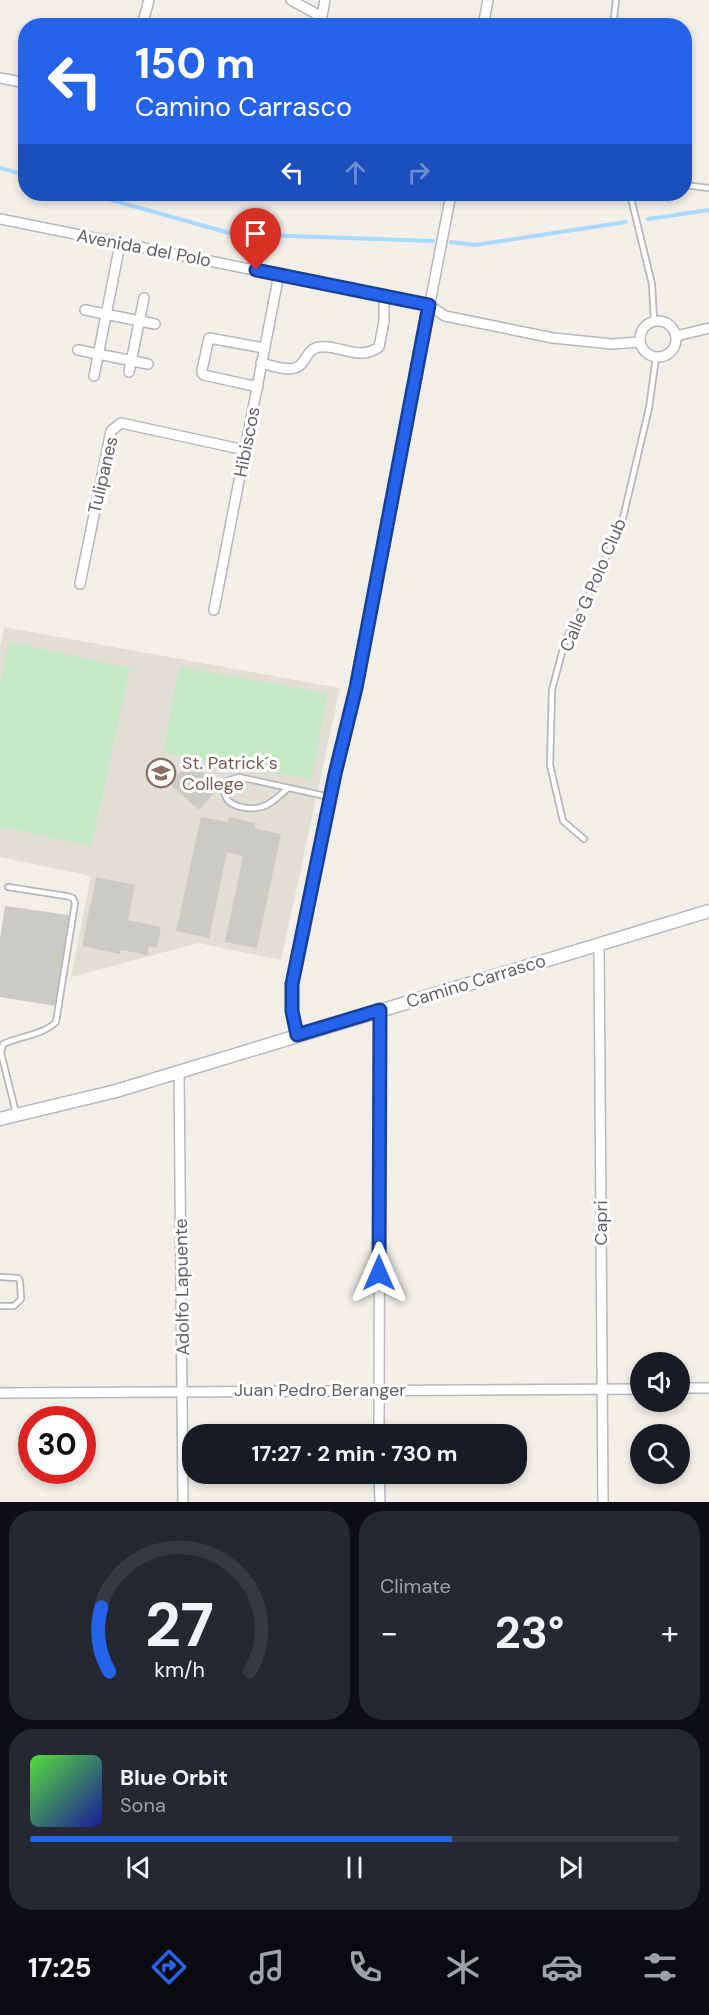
<!DOCTYPE html>
<html lang="en">
<head>
<meta charset="utf-8">
<style>
	:root { --surface:#171b24; --page:#242831; --text:#f1f3f6; --muted:#9ea1a6; --line:#363941; --accent:#2563eb }
	body { margin:0; font-family:"DM Sans",sans-serif; background:var(--page); color:var(--text); height:100vh; display:flex; flex-direction:column; font-size:22px; white-space:nowrap }
	* { box-sizing:border-box; margin:0 }
	p { font-size:20px; color:var(--muted) }
	.icon { flex:none; width:33px; height:33px; fill:none; stroke:currentColor; stroke-width:2; stroke-linecap:round; stroke-linejoin:round }
	.map { position:relative; height:1502px; overflow:hidden }
	.side { display:flex; flex-direction:column; gap:9px; padding:9px; background:#0d0f14; flex:1 }
	.side>* { flex:none }
	.top-card { position:absolute; left:18px; top:18px; width:674px; height:183px; border-radius:24px; box-shadow:0 3px 9px #0003; background:#2563eb; color:#fff; overflow:hidden }
	.controls { position:absolute; left:630px; top:1352px; display:grid; gap:12px }
	.controls a { display:grid; place-items:center; width:60px; height:60px; border-radius:50%; background:var(--surface); box-shadow:0 3px 9px #0003; font-size:30px }
	.speed { position:absolute; left:18px; top:1406px; display:flex; gap:12px; font-size:30px; font-weight:700; text-align:center }
	.speed>* { display:grid; place-content:center; width:78px; height:78px; border-radius:50%; background:var(--surface); box-shadow:0 3px 9px #0003; line-height:1 }
	.speed .limit { border:9px solid #d22; background:#fff; color:#111 }
	.pin { position:absolute; display:grid; place-items:center; width:51px; height:51px; color:#fff; margin:-62px -26px; border-radius:50% 50% 50% 0; rotate:-45deg; box-shadow:0 0 6px #0007 }
	.pin .icon { rotate:45deg }
	.me { position:absolute; width:66px; margin:-33px; rotate:0deg; stroke-linejoin:round; filter:drop-shadow(0 0 4px #0008) }
	.turn { display:flex; align-items:center; gap:21px; height:126px; padding:0 18px; font-size:27px }
	.turn .icon { width:78px; height:78px; stroke-width:2.5 }
	.turn b { display:block; font-size:42px; line-height:51px }
	.lanes { display:flex; align-items:center; height:57px; padding:0 18px; background:#0003; justify-content:center; gap:30px; direction:ltr }
	.lanes .off { opacity:.35 }
	.big { font-size:45px; font-weight:700; line-height:1.1 }
	.side .tile { flex:1; display:flex; flex-direction:column; justify-content:center; gap:9px; min-width:0; padding:0 21px; border-radius:24px; background:var(--page) }
	.side .dial { align-items:center; gap:0 }
	.dial svg { height:156px; overflow:visible; fill:none; stroke:var(--line); stroke-width:7; stroke-linecap:round; text-anchor:middle }
	.dial text { fill:var(--text); stroke:none }
	.song { display:flex; align-items:center; gap:18px }
	.cover { width:72px; height:72px; border-radius:9px; background:linear-gradient(135deg,hsl(110 70% 55%),hsl(240 70% 35%)) }
	.played { height:6px; border-radius:3px; background:linear-gradient(90deg,var(--accent) 65%,var(--line) 65%) }
	.keys { display:flex; justify-content:space-around; direction:ltr }
	.heat { display:flex; justify-content:space-between; align-items:center; font-size:33px; direction:ltr }
	.side .tiles { flex:1; display:grid; gap:9px; grid-template-columns:1fr 1fr }
	.tile:last-child { grid-column:span 2 }
	.trip { position:absolute; left:182px; top:1424px; width:345px; height:60px; border-radius:24px; background:var(--surface); box-shadow:0 3px 9px #0003; font-weight:700; line-height:60px; text-align:center }
	.dock { display:flex; height:96px; justify-content:space-around; align-items:center; background:#090b0e; color:var(--muted) }
	.dock .icon { width:42px; height:42px }
	.dock .on { color:var(--accent) }
	.dock b { font-size:27px; color:var(--text) }
	.map>svg:first-child { display:block }
	.education { fill:#e1ded6 }
	.green { fill:#c5e8c5 }
	.lines { fill:none; stroke-linecap:round; stroke-linejoin:round }
	.stream { stroke:#aadaff; stroke-width:4 }
	.building { fill:#cccac5 }
	.lane-casing { stroke:#b5b8bc; stroke-width:8 }
	.street-casing { stroke:#b5b8bc; stroke-width:12 }
	.secondary-casing { stroke:#b6babf; stroke-width:15 }
	.lane { stroke:#fff; stroke-width:4.5 }
	.street { stroke:#fff; stroke-width:9 }
	.secondary { stroke:#fff; stroke-width:12 }
	.route-casing { stroke:#184099; stroke-width:15 }
	.route { stroke:#2563eb; stroke-width:10 }
	.labels { text-anchor:middle; dominant-baseline:central; stroke-width:6; stroke-linejoin:round; paint-order:stroke }
	.street-label { font-size:18px; fill:#5f6368; stroke:#fff }
	.education-label { font-size:18px; fill:#785e54; stroke:#fff; text-anchor:start }
</style>
</head>
<body>
<div class="map">
<svg width="709" height="1502" viewBox="0 0 709 1502">
	<rect width="100%" height="100%" fill="#f1efe8"/>
	<polygon class="education" points="4,627 340,688 281,960 198,943 71,977 91,876 0,857 0,647"/>
	<g class="green">
		<polygon points="9,642 130,668 91,846 0,826 0,683"/>
		<polygon points="179,667 327,693 312,779 164,753"/>
	</g>
	<g class="lines">
		<g class="stream">
			<polyline points="0,168 26,175"/>
			<polyline points="90,194 233,234 433,241"/>
			<polyline points="648,219 709,210"/>
			<polyline points="451,242 475,245 626,222"/>
		</g>
	</g>
	<g class="building">
		<polygon points="190,761 220,787 199,810 170,784"/>
		<polygon points="201,817 228,822 229,817 255,823 254,828 281,834 257,948 225,942 243,856 227,852 209,938 176,931"/>
		<polygon points="96,877 135,885 128,920 161,927 157,948 149,946 148,955 121,950 120,954 82,946"/>
		<polygon points="5,906 69,915 56,1006 0,997 0,939"/>
	</g>
	<g class="lines">
		<g class="lane-casing">
			<g id="lane">
				<polyline points="613,26 616,0"/>
				<polyline points="684,185 709,188"/>
				<polyline points="630,194 652,284 654,321"/>
				<path d="M288,788C280,795 271,805 261,807C243,812 213,802 229,780L239,777L330,797"/>
				<polyline points="584,839 563,821 550,765 552,690 565,641 596,581 623,518 649,408 656,357"/>
				<path d="M8,887L66,896L73,898L75,903L56,1022C43,1035 20,1036 3,1044L1,1053L16,1113"/>
				<polyline points="0,1277 18,1278 20,1281 21,1299 14,1306 0,1306"/>
			</g>
		</g>
		<g class="street-casing">
			<g id="street">
				<polyline points="291,0 322,17"/>
				<polyline points="142,26 149,0"/>
				<polyline points="320,26 325,0"/>
				<polyline points="483,26 488,0"/>
				<polyline points="0,78 26,83"/>
				<polyline points="0,219 429,305 445,316 553,338 612,344 640,342"/>
				<polyline points="85,310 155,324"/>
				<circle cx="658" cy="339" r="18"/>
				<polyline points="676,336 709,328"/>
				<polyline points="78,350 148,364"/>
				<path d="M261,363C271,365 285,371 295,368C306,365 306,349 319,347C340,344 358,362 379,347L384,321V296"/>
				<polyline points="129,372 144,298"/>
				<polyline points="94,376 120,244"/>
				<polyline points="258,387 204,375 202,373 202,370 209,338 264,348"/>
				<polyline points="80,584 111,431 121,423 245,450"/>
				<polyline points="214,610 279,274"/>
				<polyline points="599,943 603,1502"/>
				<polyline points="297,1035 292,1011 292,984 335,774 356,688 451,194"/>
				<polyline points="179,1071 183,1502"/>
				<polyline points="680,1388 709,1388"/>
				<polyline points="0,1393 640,1389"/>
				<polyline points="379,1434 380,1010"/>
				<polyline points="379,1473 380,1502"/>
			</g>
		</g>
		<g class="secondary-casing">
			<polyline id="secondary" points="0,1119 116,1091 709,911"/>
		</g>
		<use href="#lane" class="lane"/>
		<use href="#street" class="street"/>
		<use href="#secondary" class="secondary"/>
	</g>
	<g class="lines">
		<g class="route-casing">
			<polyline id="route" points="256,270 429,305 356,688 335,774 292,984 292,1011 297,1035 380,1010 379,1273"/>
		</g>
		<use href="#route" class="route"/>
	</g>
	<defs>
		<g id="school-ring" transform="scale(1.5)"><circle r="9.5" fill="#fff" stroke="#8d6e63" stroke-width="1.5"/><path d="M0-5L7-2L0 1L-7-2ZM-4 1L0 2.5L4 1V4Q0 6-4 4Z" fill="#8d6e63"/></g>
	</defs>
	<g fill-rule="evenodd">
		<use href="#school-ring" x="161" y="773"/>
	</g>
	<g class="labels">
		<g class="street-label">
			<text transform="translate(144 248) rotate(11)">Avenida del Polo</text>
			<text transform="translate(247 442) rotate(-79)">Hibiscos</text>
			<text transform="translate(103 475) rotate(-77)">Tulipanes</text>
			<text transform="translate(593 585) rotate(-67)">Calle G Polo Club</text>
			<text transform="translate(476 981) rotate(-17)">Camino Carrasco</text>
			<text transform="translate(601 1223) rotate(-90)">Capri</text>
			<text transform="translate(182 1287) rotate(-91)">Adolfo Lapuente</text>
			<text x="320" y="1390">Juan Pedro Beranger</text>
		</g>
		<g class="education-label">
			<text x="182" y="763">St. Patrick´s<tspan x="182" dy="21">College</tspan></text>
		</g>
	</g>
</svg>
<div class="controls">
<a><svg class="icon" aria-label="sound" viewBox="0 0 24 24"><path d="M4 9h4l5-4v14l-5-4H4zM17 9q2 3 0 6"/></svg></a>
<a><svg class="icon" aria-label="search" viewBox="0 0 24 24"><circle cx="10" cy="10" r="6"/><path d="M15 15l6 6"/></svg></a>
</div>
<div class="speed"><div class="limit">30</div></div>
<div class="pin" style="left:256px;top:270px;background:#d93025"><svg class="icon" aria-label="arrive" viewBox="0 0 24 24"><path d="M6 21V4h12l-3 4 3 4H6"/></svg></div>
<svg class="me" style="left:379px;top:1273px" viewBox="-20 -20 40 40"><path d="M0-17L14 15 0 8-14 15z" fill="#2563eb" stroke="#fff" stroke-width="4"/></svg>
<div class="trip">17:27 · 2 min · 730 m</div>
<div class="top-card">
<div class="turn"><svg class="icon" aria-label="left" viewBox="0 0 24 24"><path d="M17 20v-9H6M10 6l-5 5 5 5"/></svg><div><b>150 m</b>Camino Carrasco</div></div>
<div class="lanes"><svg class="icon" aria-label="left" viewBox="0 0 24 24"><path d="M17 20v-9H6M10 6l-5 5 5 5"/></svg><svg class="icon off" aria-label="ahead" viewBox="0 0 24 24"><path d="M12 20V5M6 11l6-6 6 6"/></svg><svg class="icon off" aria-label="right" viewBox="0 0 24 24"><path d="M7 20v-9h11M14 6l5 5-5 5"/></svg></div>
</div>
</div>
<section class="side">
<div class="tiles">
<div class="tile dial"><svg viewBox="0 0 100 80">
<path d="M14 69A42 42 0 1 1 86 69"/>
<path d="M14 69A42 42 0 0 1 10 36" stroke="#2563eb"/>
<text x="50" y="56" font-size="32" font-weight="700">27</text>
<text x="50" y="72" font-size="11">km/h</text>
</svg></div>
<div class="tile"><p>Climate</p>
<div class="heat"><a>−</a><b class="big">23°</b><a>+</a></div>
</div>
<div class="tile">
<div class="song"><i class="cover"></i><div><b>Blue Orbit</b><p>Sona</p></div></div>
<div class="played"></div>
<div class="keys"><svg class="icon" aria-label="previous" viewBox="0 0 24 24"><path d="M18 5L8 12l10 7zM5 5v14"/></svg><svg class="icon" aria-label="pause" viewBox="0 0 24 24"><path d="M8 5v14M16 5v14"/></svg><svg class="icon" aria-label="next" viewBox="0 0 24 24"><path d="M6 5l10 7-10 7zM19 5v14"/></svg></div>
</div>
</div>
</section>
<nav class="dock">
<b>17:25</b>
<svg class="icon on" aria-label="directions" viewBox="0 0 24 24"><path d="M12 3l9 9-9 9-9-9zM9 14v-3h6M13 9l2 2-2 2"/></svg>
<svg class="icon" aria-label="music" viewBox="0 0 24 24"><path d="M9 18V5l10-2v13"/><circle cx="6" cy="18" r="3"/><circle cx="16" cy="16" r="3"/></svg>
<svg class="icon" aria-label="phone" viewBox="0 0 24 24"><path d="M5 4h4l2 5-3 2q2 4 5 5l2-3 5 2v4C11 20 4 13 5 4z"/></svg>
<svg class="icon" aria-label="climate" viewBox="0 0 24 24"><path d="M12 3v18M4 7l16 10M4 17L20 7"/></svg>
<svg class="icon" aria-label="car" viewBox="0 0 24 24"><path d="M5 17H2v-5l4-1 3-4h7l3 4 3 1v5h-3M9 17h6M6 11h13"/><circle cx="7" cy="17" r="2"/><circle cx="17" cy="17" r="2"/></svg>
<svg class="icon" aria-label="filters" viewBox="0 0 24 24"><path d="M4 7h16M4 17h16"/><circle cx="9" cy="7" r="2"/><circle cx="15" cy="17" r="2"/></svg>
</nav>
</body>
</html>
